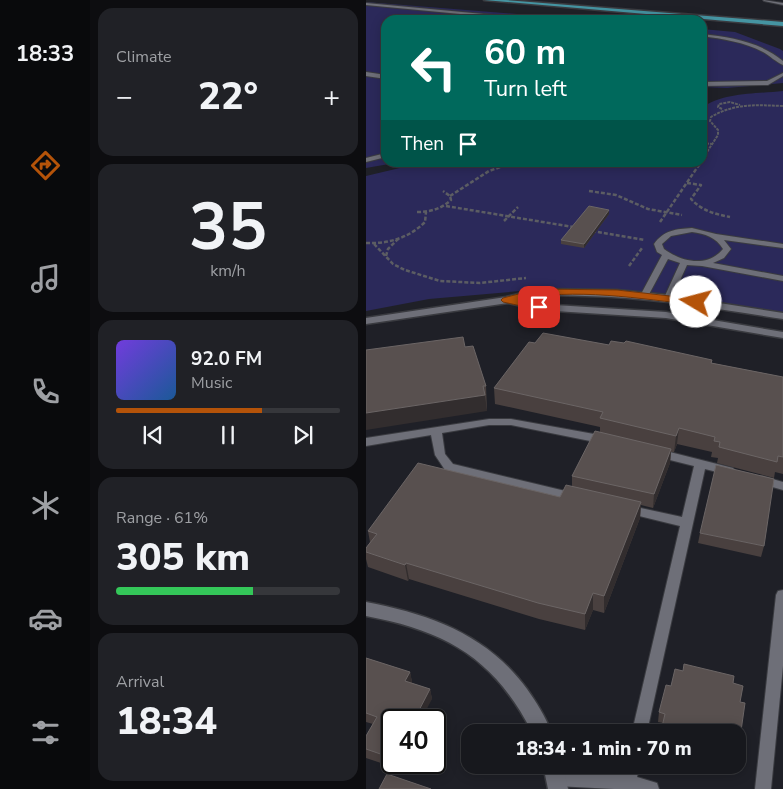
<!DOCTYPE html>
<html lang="en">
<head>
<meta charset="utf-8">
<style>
	:root { --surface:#17181d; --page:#202126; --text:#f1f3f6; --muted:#9ea0a4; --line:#36373b; --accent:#b45309 }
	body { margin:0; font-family:"Nunito Sans",sans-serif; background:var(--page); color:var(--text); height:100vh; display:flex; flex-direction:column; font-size:19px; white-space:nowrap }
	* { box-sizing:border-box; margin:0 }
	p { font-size:16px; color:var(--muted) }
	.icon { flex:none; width:28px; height:28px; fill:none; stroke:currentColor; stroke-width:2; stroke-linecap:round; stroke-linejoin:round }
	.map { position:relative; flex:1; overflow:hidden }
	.panel { display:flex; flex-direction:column; gap:8px; padding:8px; background:#0d0d10; width:276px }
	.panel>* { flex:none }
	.hud { position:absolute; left:15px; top:15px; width:326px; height:152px; border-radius:15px; box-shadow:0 2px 12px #0003,0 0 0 1px var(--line); background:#00695c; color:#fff; overflow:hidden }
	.speed { position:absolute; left:15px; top:709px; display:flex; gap:10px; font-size:25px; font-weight:700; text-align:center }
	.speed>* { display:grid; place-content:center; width:65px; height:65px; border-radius:50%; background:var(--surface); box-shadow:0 2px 12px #0003,0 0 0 1px var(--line); line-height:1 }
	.speed .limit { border:2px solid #111; border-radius:8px; background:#fff; color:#111 }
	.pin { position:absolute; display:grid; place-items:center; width:42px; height:42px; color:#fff; margin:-21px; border-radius:10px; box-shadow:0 2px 8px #0006 }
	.me { position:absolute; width:55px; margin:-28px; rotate:278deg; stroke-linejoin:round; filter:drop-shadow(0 0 4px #0008) }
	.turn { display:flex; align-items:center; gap:18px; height:105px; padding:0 20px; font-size:22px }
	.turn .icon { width:65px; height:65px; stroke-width:2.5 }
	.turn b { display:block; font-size:35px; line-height:42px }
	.then { display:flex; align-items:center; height:48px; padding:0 20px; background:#0003; gap:10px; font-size:19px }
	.big { font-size:38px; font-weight:800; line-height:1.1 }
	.panel .tile { flex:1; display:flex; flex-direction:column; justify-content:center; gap:8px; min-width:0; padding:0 18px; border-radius:15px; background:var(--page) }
	.panel .dial { align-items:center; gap:0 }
	.dial b { font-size:65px; line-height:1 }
	.song { display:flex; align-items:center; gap:15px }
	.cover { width:60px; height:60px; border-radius:8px; background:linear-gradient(135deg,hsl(260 70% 55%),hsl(210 70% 35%)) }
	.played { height:5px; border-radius:2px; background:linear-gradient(90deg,var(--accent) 65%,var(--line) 65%) }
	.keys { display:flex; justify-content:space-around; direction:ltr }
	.heat { display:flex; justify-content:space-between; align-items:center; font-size:28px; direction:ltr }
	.charge { height:8px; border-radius:4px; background:linear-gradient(90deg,#34c759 61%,var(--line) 0) }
	.trip { position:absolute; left:95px; top:724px; width:285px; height:50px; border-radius:15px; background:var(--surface); box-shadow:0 2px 12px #0003,0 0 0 1px var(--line); font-weight:800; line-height:50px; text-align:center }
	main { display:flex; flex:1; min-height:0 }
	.menu { display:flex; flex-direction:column; width:90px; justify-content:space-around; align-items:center; background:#090a0c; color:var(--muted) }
	.menu .icon { width:35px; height:35px }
	.menu .on { color:var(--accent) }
	.menu b { font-size:22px; color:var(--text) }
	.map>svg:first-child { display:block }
	.green { fill:#2b295a }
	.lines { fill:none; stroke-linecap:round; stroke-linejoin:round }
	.service-casing { stroke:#3a3b40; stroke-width:2 }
	.minor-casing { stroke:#3a3b40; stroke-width:3 }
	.tertiary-casing { stroke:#3a3b40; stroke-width:3 }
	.primary-casing { stroke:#3a3b40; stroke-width:3 }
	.path-far1 { stroke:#5c5d63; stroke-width:2; stroke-dasharray:3 1; stroke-linecap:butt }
	.path { stroke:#5c5d63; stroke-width:2.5; stroke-dasharray:4 2; stroke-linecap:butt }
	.service { fill:#6e6f78; fill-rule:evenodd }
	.minor { fill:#6e6f78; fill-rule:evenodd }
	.tertiary { fill:#6e6f78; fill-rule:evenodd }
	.primary { fill:#4594a2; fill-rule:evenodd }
	.wall { fill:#49403f }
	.shaded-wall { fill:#322d2e }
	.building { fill:#58504f; stroke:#6b6565 }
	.route { fill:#b45309; stroke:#753606 }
</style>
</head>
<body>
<main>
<nav class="menu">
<b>18:33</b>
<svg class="icon on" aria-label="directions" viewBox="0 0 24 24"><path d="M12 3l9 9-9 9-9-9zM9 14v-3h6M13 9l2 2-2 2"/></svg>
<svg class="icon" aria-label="music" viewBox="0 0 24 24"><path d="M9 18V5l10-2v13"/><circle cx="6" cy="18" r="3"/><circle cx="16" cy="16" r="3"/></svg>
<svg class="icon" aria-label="phone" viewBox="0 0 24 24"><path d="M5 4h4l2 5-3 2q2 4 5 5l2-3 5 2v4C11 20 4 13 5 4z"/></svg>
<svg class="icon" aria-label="climate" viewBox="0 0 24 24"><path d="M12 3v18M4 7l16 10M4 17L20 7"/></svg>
<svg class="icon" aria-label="car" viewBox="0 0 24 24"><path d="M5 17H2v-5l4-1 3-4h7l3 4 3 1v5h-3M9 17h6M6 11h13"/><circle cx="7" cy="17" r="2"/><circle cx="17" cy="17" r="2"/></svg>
<svg class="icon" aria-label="filters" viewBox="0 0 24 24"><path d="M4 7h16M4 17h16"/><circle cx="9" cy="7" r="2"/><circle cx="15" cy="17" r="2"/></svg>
</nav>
<section class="panel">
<div class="tile"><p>Climate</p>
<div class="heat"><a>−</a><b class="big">22°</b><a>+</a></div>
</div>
<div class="tile dial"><b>35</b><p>km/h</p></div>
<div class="tile">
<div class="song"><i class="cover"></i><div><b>92.0 FM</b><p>Music</p></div></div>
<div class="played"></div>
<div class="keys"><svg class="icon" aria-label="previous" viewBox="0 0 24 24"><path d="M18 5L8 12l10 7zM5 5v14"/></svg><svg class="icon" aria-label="pause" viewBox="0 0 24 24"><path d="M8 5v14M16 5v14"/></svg><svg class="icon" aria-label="next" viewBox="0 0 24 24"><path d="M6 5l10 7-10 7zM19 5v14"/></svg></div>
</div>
<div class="tile"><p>Range · 61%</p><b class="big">305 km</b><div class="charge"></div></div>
<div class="tile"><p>Arrival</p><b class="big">18:34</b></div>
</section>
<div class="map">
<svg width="417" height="789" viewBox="0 0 417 789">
	<rect width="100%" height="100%" fill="#1f2027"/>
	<g class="green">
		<polygon points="0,2 227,20 20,20 20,162 29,163 0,168"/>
		<polygon points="336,29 369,32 414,49 417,51 417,83 361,88 336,87"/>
		<path d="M417,91V316L274,293L154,291L63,299L0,311V176L59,162H336V108C357,92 391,94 417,91Z"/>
	</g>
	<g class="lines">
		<g class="service-casing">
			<g id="service">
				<polygon points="397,0 417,3 417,5 398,1"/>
				<polygon points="0,3 171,19 173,20 157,20 0,5"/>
				<path d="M336,34C365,37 394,42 417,61V65C410,62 404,56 397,52C378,42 357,39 336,36Z"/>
				<polygon points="0,72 20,75 20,79 0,76"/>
				<polygon points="417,73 417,76 402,85 336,86 336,82 401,81"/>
				<polygon points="20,153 20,157 0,162 0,158"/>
				<path d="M326,228L350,234L417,244V248L358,240L365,249L358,258L347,263L417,276V281L336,266L321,265L306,298L302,301L298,298L314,263L302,259L281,298H275L274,296L296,255L291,252L288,244C298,230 310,229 326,228ZM326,232C339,234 350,237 357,249C341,268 316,262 298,249L296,244L305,236Z"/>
				<polygon points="123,419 145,419 239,436 244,440 239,444 145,425 123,425 76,433 79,454 87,464 212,494 214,497 212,500 208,501 79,470 69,455 65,435 0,446 0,438"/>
				<polygon points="292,449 363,467 367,468 369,471 367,474 363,475 339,469 281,732 266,732 314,526 261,513 257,512 255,509 257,506 261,505 316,517 328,466 288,456 287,453 288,450"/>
				<polygon points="396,476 417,482 417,490 392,483 390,480 392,477"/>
				<polygon points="417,590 417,666 405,789 389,789 410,595 412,591"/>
				<polygon points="258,765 274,765 271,777 291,783 293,789 248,789 190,786 184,783 182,778 184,773 190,770 256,774"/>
			</g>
		</g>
		<g class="minor-casing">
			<g id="minor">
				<path d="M0,602C64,614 122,635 161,689C170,702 180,717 185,732H166C128,658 80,631 0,616Z"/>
				<polygon points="177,765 197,765 202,789 182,789"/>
			</g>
		</g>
		<g class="tertiary-casing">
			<path id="tertiary" d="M172,289L251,290L302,295L417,313V319C351,309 286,297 219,296C197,295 176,294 155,300L173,304L300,312L417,332V338L300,318L173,310L142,303L0,324V318L140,297Z"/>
		</g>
		<g class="primary-casing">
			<polygon id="primary" points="118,0 140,0 417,22 417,26"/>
		</g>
		<g class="path-far1">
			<polyline points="356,109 352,107 353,104 364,102 374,105"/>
			<polyline points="336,143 347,144"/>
			<path d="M339,155L352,135V130L344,121L345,117C368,103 391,105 417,106"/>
		</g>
		<g class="path">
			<polyline points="336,160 340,154"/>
			<path d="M321,183L335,185L325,199C336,211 349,214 364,217"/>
			<polyline points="223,191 250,195 282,209 316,215"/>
			<polyline points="84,196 123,171 149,162"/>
			<polyline points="80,206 207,227"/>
			<path d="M51,212C64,212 75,209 85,200L84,196L77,191"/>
			<polyline points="138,221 152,207"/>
			<polyline points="294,222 335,162"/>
			<polyline points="226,231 279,240"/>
			<path d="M0,243C22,244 43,238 59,222L60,212"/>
			<polyline points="8,244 27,264 39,270 74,281 114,283 160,278"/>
			<polyline points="20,256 22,249 32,239"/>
			<polyline points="263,266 276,248"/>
		</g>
		<use href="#service" class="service"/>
		<use href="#minor" class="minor"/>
		<use href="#tertiary" class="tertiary"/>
		<use href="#primary" class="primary"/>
	</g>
	<g class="wall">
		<polygon points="243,210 243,214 218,248 195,244 195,240"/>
		<polygon points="169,343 243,345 346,360 346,363 417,377 417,474 409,472 408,478 351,463 352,458 345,457 346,452 311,444 308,452 305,452 304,463 287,508 275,505 274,518 238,613 227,610 219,630 173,619 43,579 42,581 2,567 0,559 0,548 4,542 2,531 194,497 206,486 206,476 234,432 234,427 129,404 128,388"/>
		<polygon points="99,347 120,386 121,411"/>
		<polygon points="334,533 398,546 395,557 332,543"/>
		<polygon points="0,658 44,672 46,682 46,683 64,689 66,699 26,720 26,762 33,762 30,768 0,758 0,736 7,724 0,722"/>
		<polygon points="367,684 374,702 375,731 373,741 371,741 371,732 295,732 297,723 292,722 293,712 305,686"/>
	</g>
	<g class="shaded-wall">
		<polygon points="243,210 243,214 218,248 218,244"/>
		<polygon points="119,395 121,411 0,430 0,413"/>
		<polygon points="313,428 311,444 308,452 310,436"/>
		<polygon points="305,449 304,463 287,508 288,494"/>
		<polygon points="275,502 274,518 238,613 238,596"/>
		<polygon points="40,563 43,579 42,581 39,565"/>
		<polygon points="227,593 227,610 219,630 219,614"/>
		<polygon points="44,672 46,682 41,691 39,681"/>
		<polygon points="64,689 66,699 55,720 48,720"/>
		<polygon points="28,762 33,762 30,768"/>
	</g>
	<g class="building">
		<polygon points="223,206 243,210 218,244 195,240"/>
		<polygon points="177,333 243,345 245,341 258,343 260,341 346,360 345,363 417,377 417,457 412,456 411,462 353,447 354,442 348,441 349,437 313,428 310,436 234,418 237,412 128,388 163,342 169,343"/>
		<polygon points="97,337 99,347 107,346 120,386 117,386 119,395 0,413 0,350"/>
		<polygon points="229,431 305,449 288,494 206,476"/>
		<polygon points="52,463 194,497 200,485 275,502 238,596 227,593 219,614 172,603 40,563 39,565 0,552 0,548 11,534 2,531"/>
		<polygon points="350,465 408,479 398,546 334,533"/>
		<polygon points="0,658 44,672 39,681 64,689 48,720 26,720 26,758 0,749 0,736 11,717 0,713"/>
		<polygon points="318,664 368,676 367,683 377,686 374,702 379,703 375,731 370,730 370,732 301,732 295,731 299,714 293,712 300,685 305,686 309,669 317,671"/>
		<polygon points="21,774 65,789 13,789"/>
	</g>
	<path class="route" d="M172,289L251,290L330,299L335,302L330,305C277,299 205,287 153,300L176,305V309L173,310L137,302L135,300L137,298Z"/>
</svg>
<div class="speed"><div class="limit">40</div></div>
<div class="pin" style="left:173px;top:307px;background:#d93025"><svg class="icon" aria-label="arrive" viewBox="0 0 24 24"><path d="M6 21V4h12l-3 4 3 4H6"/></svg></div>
<svg class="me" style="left:330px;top:302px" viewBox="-20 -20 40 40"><circle r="19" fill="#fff"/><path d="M0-13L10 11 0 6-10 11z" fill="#b45309"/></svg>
<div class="trip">18:34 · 1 min · 70 m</div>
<div class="hud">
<div class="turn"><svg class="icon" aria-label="left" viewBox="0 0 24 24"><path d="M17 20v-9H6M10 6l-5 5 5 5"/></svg><div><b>60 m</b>Turn left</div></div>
<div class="then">Then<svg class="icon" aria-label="arrive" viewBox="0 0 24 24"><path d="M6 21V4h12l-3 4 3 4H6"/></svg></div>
</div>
</div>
</main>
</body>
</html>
